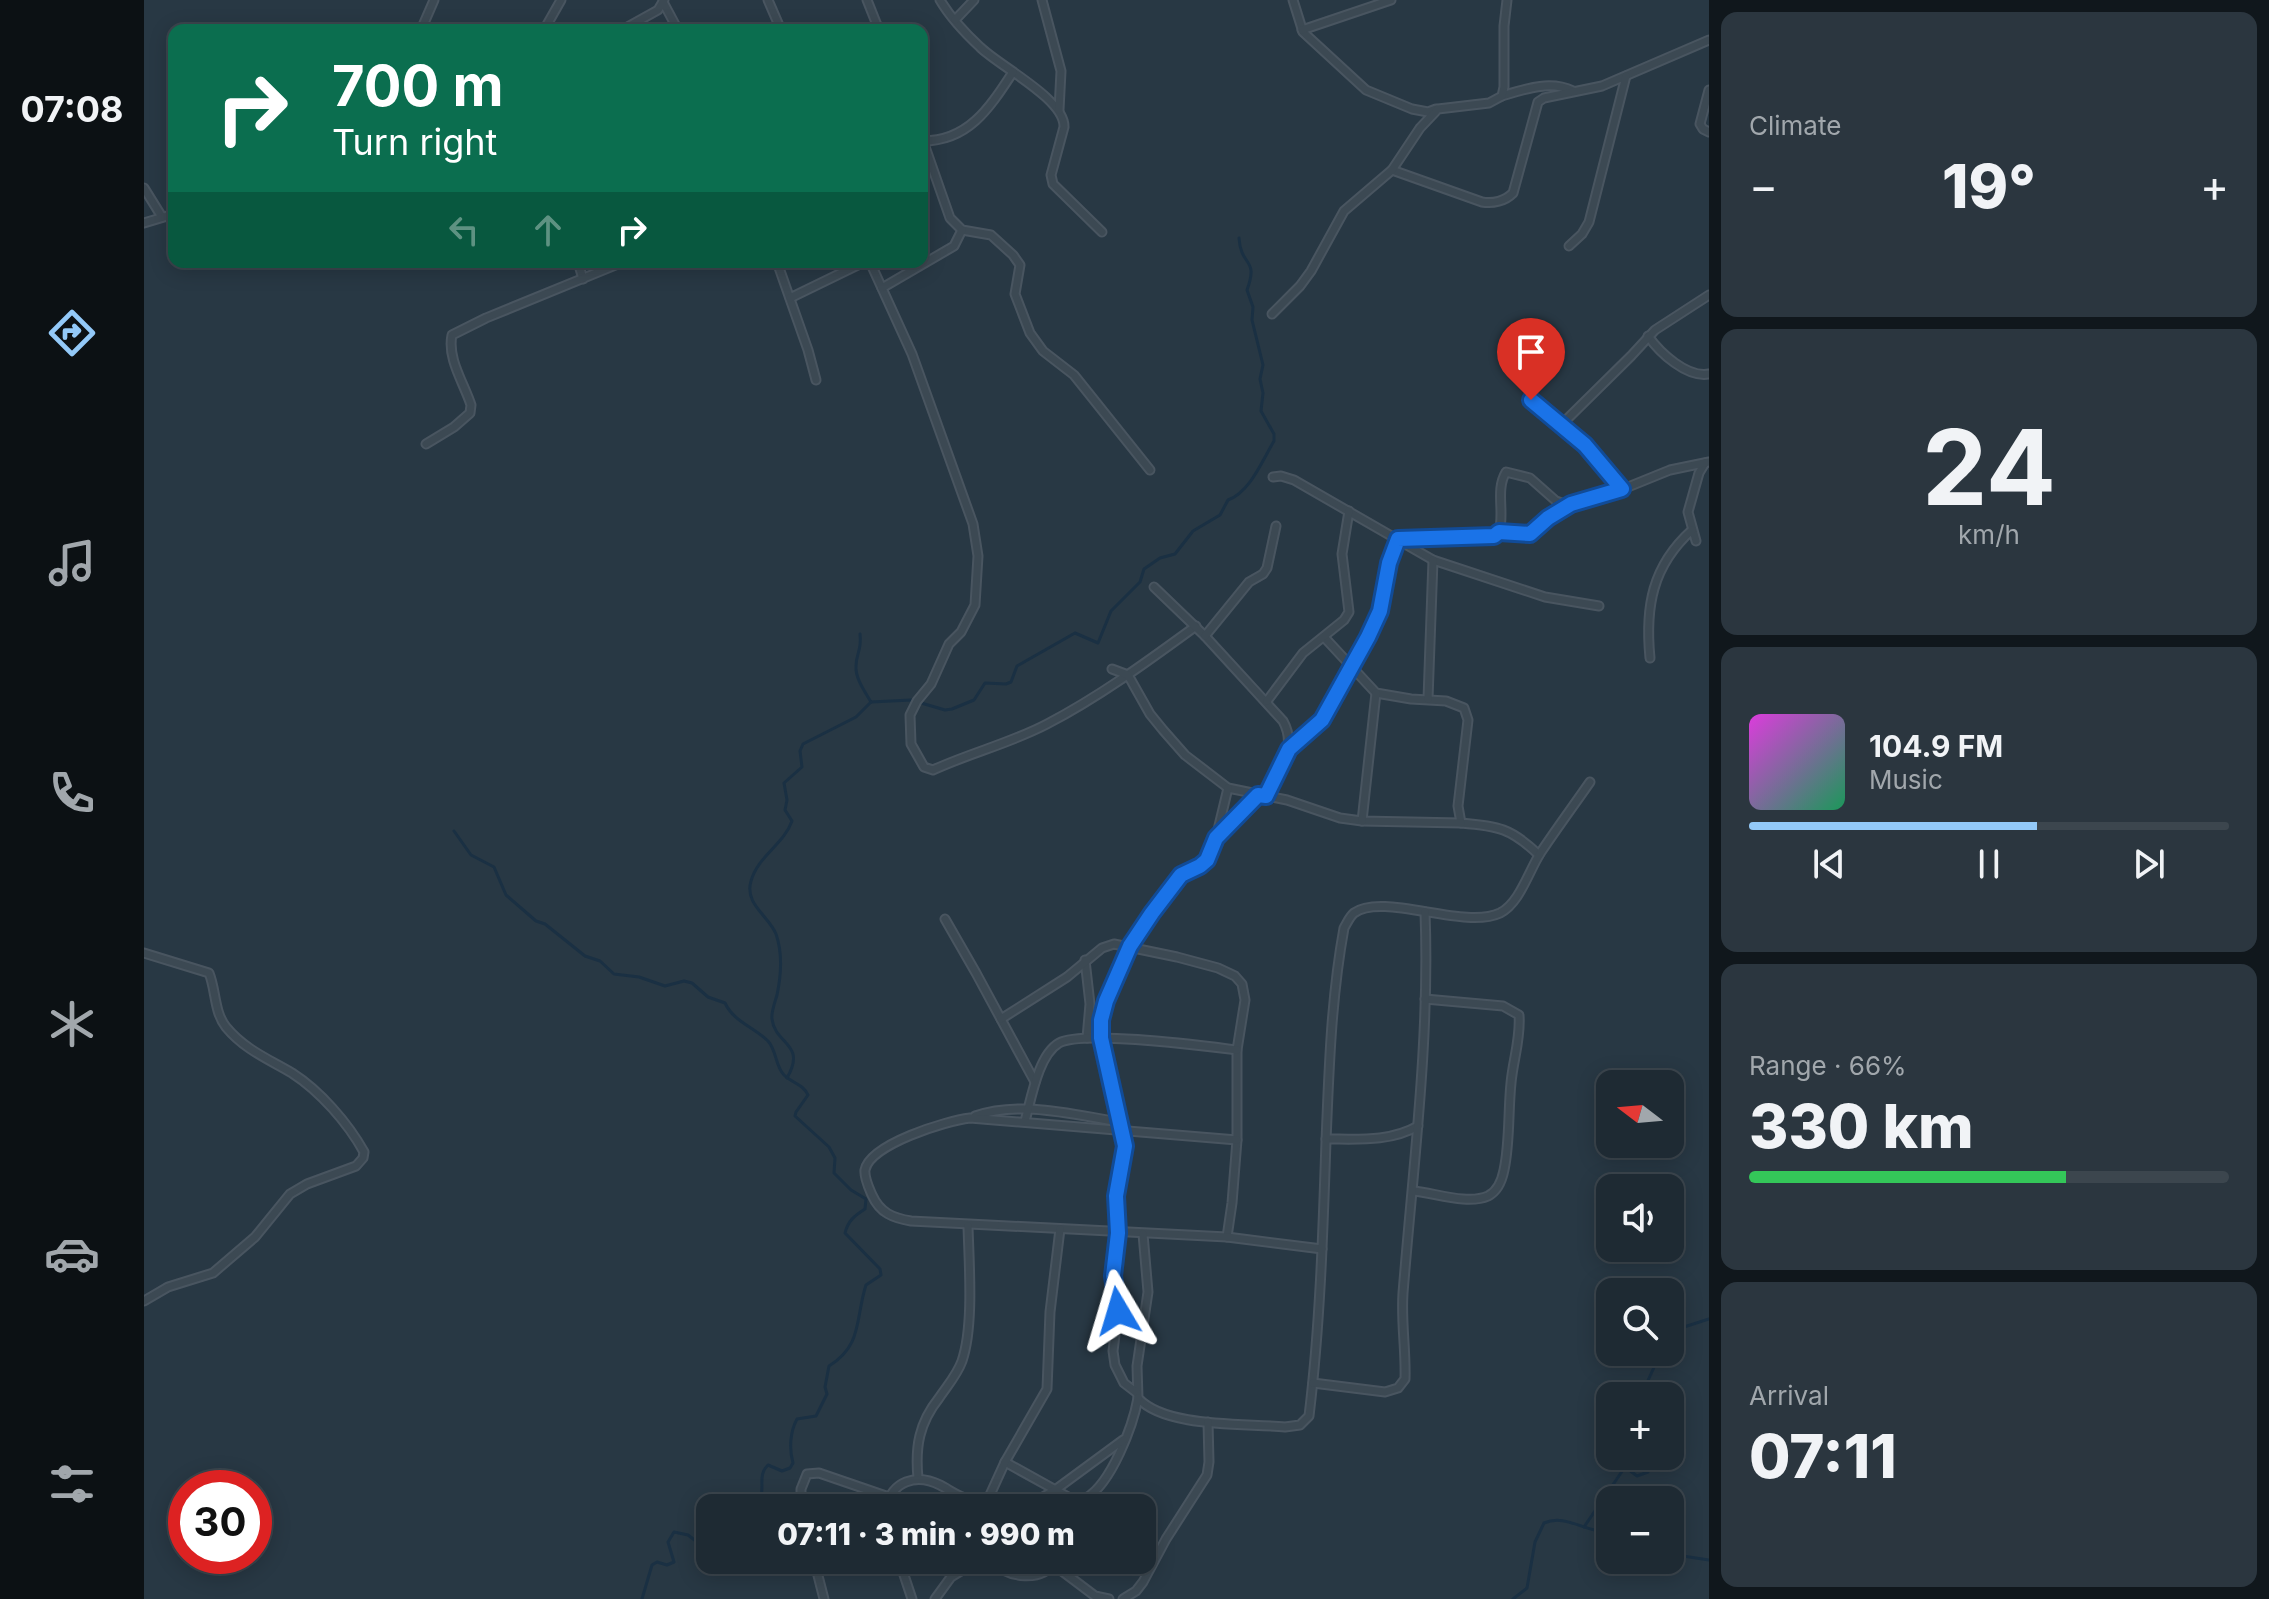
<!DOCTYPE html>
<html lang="en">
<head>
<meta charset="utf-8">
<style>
	:root { --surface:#1e2a33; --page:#2b363f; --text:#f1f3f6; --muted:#a1a7ac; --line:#3c464e; --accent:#93c9f8 }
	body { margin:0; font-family:Inter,sans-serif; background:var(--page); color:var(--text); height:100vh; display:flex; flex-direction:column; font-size:30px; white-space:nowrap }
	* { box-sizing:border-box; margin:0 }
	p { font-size:26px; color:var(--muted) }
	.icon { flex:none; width:44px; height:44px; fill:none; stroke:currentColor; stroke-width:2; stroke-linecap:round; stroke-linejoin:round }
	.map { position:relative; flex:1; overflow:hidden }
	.side { display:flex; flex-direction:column; gap:12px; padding:12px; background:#10171c; width:560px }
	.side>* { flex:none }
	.banner { position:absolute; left:24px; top:24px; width:760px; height:244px; border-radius:16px; box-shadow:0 4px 20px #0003,0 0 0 2px var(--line); background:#0b6e4f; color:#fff; overflow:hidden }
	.needle { width:52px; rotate:286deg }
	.buttons { position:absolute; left:1452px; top:1070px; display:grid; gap:16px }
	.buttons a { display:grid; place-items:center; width:88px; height:88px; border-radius:16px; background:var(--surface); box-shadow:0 4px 20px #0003,0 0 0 2px var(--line); font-size:40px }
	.speed { position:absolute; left:24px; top:1470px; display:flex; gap:16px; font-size:40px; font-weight:700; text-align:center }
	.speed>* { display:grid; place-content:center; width:104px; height:104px; border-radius:50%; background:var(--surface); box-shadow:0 4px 20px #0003,0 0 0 2px var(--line); line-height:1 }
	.speed .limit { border:12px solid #d22; background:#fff; color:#111 }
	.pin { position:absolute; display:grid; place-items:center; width:68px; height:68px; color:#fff; margin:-82px -34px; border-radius:50% 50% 50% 0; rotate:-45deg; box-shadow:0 0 8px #0007 }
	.pin .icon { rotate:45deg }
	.me { position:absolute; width:88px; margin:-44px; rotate:353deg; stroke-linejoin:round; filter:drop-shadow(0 0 6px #0008) }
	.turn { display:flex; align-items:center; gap:28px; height:168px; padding:0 32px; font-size:36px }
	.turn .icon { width:104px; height:104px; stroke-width:2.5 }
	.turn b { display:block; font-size:56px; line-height:68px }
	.lanes { display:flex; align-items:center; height:76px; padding:0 32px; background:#0003; justify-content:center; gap:40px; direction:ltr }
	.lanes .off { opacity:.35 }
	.big { font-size:60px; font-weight:800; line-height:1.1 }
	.side .tile { flex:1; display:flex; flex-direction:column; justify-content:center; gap:12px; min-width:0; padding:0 28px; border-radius:16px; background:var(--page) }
	.side .dial { align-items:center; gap:0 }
	.dial b { font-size:104px; line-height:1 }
	.song { display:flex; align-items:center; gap:24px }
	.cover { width:96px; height:96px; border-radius:12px; background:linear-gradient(135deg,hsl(300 70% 55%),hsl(150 70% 35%)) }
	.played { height:8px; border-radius:4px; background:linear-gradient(90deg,var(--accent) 60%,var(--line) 60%) }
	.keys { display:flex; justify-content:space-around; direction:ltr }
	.heat { display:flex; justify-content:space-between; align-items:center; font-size:44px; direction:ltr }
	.charge { height:12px; border-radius:6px; background:linear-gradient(90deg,#34c759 66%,var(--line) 0) }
	.trip { position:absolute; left:552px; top:1494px; width:460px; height:80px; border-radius:16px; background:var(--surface); box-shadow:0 4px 20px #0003,0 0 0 2px var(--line); font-weight:800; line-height:80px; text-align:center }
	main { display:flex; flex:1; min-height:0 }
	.dock { display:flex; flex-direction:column; width:144px; justify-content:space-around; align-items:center; background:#0c1114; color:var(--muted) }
	.dock .icon { width:56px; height:56px }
	.dock .active { color:var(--accent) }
	.dock b { font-size:36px; color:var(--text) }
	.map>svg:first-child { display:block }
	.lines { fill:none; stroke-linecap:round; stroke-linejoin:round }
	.stream { stroke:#1a3043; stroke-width:3 }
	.minor-casing { stroke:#495560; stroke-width:11 }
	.minor { stroke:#3c4953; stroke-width:7 }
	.route-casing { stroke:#114b97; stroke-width:20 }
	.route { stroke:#1a73e8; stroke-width:14 }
</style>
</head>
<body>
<main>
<nav class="dock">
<b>07:08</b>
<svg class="icon active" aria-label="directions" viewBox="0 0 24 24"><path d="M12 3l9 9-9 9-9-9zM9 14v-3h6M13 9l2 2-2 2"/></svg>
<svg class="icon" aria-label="music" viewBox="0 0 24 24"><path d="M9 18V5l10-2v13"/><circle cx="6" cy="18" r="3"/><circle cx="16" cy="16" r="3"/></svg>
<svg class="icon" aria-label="phone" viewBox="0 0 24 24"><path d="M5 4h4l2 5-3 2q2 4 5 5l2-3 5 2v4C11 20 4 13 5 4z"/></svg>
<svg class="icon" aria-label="climate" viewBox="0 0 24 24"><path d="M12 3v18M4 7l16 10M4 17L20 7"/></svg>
<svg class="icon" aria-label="car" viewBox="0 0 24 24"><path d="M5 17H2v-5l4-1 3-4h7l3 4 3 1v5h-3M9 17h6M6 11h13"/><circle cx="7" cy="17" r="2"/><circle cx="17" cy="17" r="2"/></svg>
<svg class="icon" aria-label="filters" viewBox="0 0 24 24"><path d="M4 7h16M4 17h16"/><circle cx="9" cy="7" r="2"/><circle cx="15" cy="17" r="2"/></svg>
</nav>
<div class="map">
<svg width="1565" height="1599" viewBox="0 0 1565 1599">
	<rect width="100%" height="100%" fill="#283844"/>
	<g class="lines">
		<g class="stream">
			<path d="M716,634C718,651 712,653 712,666C711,678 721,692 727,702"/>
			<path d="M727,702L767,700L801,710L808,709L830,700L841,683L862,684L867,682L873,666L931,633L954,643L967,611L996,582L1000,569L1016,558L1031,554L1049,531L1076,515L1084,500C1106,492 1118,461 1130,441V434L1117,411L1119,393L1116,379L1119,365L1108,320L1109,307L1103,290C1115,257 1097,268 1095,238"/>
			<path d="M310,831L327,855L350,867L362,895L392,921L401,924L441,956L456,961L470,974L495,977L521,986L540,981L548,983L564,997L581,1003C590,1022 610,1027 624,1041C633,1051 631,1066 640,1075C648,1083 659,1084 664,1095L652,1112L651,1116L685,1147L691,1158L690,1173L707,1190L722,1199L721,1209C710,1216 704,1221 701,1233L736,1269L737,1275L722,1285C711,1319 719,1345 685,1366L681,1387L683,1394L672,1416L653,1419C646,1432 645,1449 649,1463L646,1468L638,1471L624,1465C614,1474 620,1486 617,1497C606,1506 600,1504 588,1499L579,1508"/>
			<path d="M643,1078C663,1043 631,1045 628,1019C627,1012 631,1002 633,995C637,976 639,954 632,934C625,916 600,904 607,881C614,856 640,844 648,821L641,810L643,800L640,783L658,767L656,751L659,744L712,717L727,702"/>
			<polyline points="1526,1337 1537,1328 1565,1319"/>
			<polyline points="1500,1396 1501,1387 1517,1352"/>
			<polyline points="1440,1527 1481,1467 1493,1476 1504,1472 1504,1456"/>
			<polyline points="1526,1554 1565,1560"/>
			<polyline points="498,1599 508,1565 513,1562 523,1565 530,1562 524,1542 530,1532 544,1535 557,1545 566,1540"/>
			<path d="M1369,1599L1383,1588L1391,1542L1400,1523C1423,1513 1442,1534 1466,1531"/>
		</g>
		<g class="minor-casing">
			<g id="minor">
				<polyline points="624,0 637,30"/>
				<polyline points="723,0 735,30"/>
				<path d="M796,0C806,17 822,34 836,47C855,66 921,99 920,127L907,175L909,184L958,232"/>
				<polyline points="898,0 917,71 915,110"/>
				<polyline points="1149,0 1159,32 1222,90 1268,109 1284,112 1292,109"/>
				<polyline points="519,2 534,30"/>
				<polyline points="811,20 830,0"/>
				<polyline points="277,30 290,0"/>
				<polyline points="400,30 417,0"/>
				<polyline points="478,30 514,10 520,0"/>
				<polyline points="1158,30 1247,0"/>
				<polyline points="1565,90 1556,124 1559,129 1565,132"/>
				<path d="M1358,96C1381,89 1406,80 1429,91"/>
				<polyline points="778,138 806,218 818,230 847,235 869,255 876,265 871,294 886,333 899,351 930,375 1006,470"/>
				<path d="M779,141C825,141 846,107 869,72"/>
				<path d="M1248,170L1338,202C1349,204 1361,201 1369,193L1394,102L1400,98L1458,86L1565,40"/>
				<polyline points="0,188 18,217"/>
				<polyline points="0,223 30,214"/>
				<polyline points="1425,246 1438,234 1445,222 1482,76"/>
				<polyline points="434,262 439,279"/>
				<polyline points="633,262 664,350 672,380"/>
				<path d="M726,262L768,354L829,524L834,556L831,605L817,632L805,644L787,684L773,701L766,715L767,744L780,767L789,770C826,753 867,743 903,724C955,697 1004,661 1052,626"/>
				<polyline points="738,288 810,246 818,230"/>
				<polyline points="646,298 720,262"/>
				<polyline points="1128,314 1156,286 1167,271 1200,211 1248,170 1276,128 1294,109 1345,103 1358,96 1360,87 1360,26 1363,0"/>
				<path d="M1504,336C1516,353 1543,378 1565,374"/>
				<polyline points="1387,400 1441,445 1478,489"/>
				<polyline points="1416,426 1487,356 1511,330 1565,295"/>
				<path d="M282,444L310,427L326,413L327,405C320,383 303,359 308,335L342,318L479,262"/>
				<polyline points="1129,477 1137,476 1150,480 1289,560 1401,597 1455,606"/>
				<polyline points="1355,532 1386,534 1404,518 1427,505"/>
				<polyline points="1552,541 1544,512 1555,473 1561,463"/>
				<path d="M1010,587L1061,636L1139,721C1154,748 1135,771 1122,796"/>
				<polyline points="1061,636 1105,582 1119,574 1123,568 1132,526"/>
				<path d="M1180,637L1232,693L1267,699L1302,701L1320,708L1324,720L1314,806L1317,823C1354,826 1367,828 1395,855"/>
				<path d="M1506,658C1501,607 1508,566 1548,530"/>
				<polyline points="968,669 984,675 1006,714 1019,730 1041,755 1084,788 1143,800 1196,818 1218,821 1317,823"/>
				<polyline points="1284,699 1289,560"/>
				<polyline points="1123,701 1159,653 1200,620 1205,612 1198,554 1205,511"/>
				<path d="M1145,749L1178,720L1224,637L1236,611L1245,563L1254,539L1350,536L1355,532C1361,513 1351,490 1362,472L1386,478L1412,501L1423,505L1484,487L1526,470L1565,462"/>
				<polyline points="1218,821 1232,693"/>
				<polyline points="1074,837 1114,795"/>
				<polyline points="801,919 832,973 891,1082"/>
				<path d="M0,953L65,973C72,990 70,1012 82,1027C100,1049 124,1059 148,1073C176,1091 204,1123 220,1152L219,1158L212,1166L163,1184L146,1194L111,1237L69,1273L24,1287L0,1301"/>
				<polyline points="941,960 946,1004 943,1038"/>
				<polyline points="857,1019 923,977 958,948 970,944 1033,957 1074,968 1091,976 1098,984 1101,1000 1093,1050 1093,1140 1088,1203 1083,1237"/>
				<path d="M831,1116C877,1100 930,1115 976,1122"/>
				<path d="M881,1121C887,1100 894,1055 915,1043C939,1030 1060,1046 1093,1050"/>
				<path d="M1182,1139C1214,1139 1246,1142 1274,1126"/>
				<path d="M1093,1140L826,1118C802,1121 726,1144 721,1170C720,1178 725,1188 728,1195C736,1213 749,1218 767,1221L1083,1237L1178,1249"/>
				<path d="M1270,1191C1291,1193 1324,1205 1344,1196C1354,1191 1358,1180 1360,1170C1366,1142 1364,1112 1367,1083C1369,1060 1377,1038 1375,1015L1359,1006L1281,999"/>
				<path d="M999,1234L1004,1292L993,1366L994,1398C1021,1428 1100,1423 1141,1427L1156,1425L1165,1416C1176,1326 1179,1233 1182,1141C1185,1070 1187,999 1200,928C1203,923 1206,916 1210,913C1239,892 1320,930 1356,913C1376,903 1385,870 1397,852C1413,828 1430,805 1446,782"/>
				<path d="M1169,1383L1241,1392L1254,1388L1261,1379C1262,1350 1257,1322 1259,1293C1269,1167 1286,1039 1281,912"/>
				<polyline points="993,1393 980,1383 971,1365 969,1351 974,1311 969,1276 974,1233 972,1196 981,1146 963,1072 957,1020 962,1001 986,946 1037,875 1063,860 1072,838 1084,788"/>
				<path d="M861,1462L926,1498H942C967,1484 989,1426 994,1398"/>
				<path d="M774,1478C771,1447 775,1423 795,1398C803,1386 813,1375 818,1361C830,1326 825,1264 824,1226"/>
				<polyline points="657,1508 657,1489 663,1474 675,1473 745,1497"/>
				<path d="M742,1508C748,1481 772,1473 796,1485C806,1490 814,1497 825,1499C831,1500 838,1499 844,1498"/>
				<polyline points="840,1508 861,1462 903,1389 906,1312 916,1229"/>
				<polyline points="880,1508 911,1490 979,1440"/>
				<polyline points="670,1560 680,1599"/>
				<polyline points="755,1560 768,1599"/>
				<path d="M846,1560C864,1578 897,1584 913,1560"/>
				<polyline points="910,1565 951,1596 965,1599"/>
				<polyline points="791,1599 807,1577 835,1560"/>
				<polyline points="979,1599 992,1591 999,1582 1022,1539 1063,1475 1065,1462 1064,1422"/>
			</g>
		</g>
		<use href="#minor" class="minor"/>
	</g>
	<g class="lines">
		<g class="route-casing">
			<polyline id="route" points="974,1311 969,1276 974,1233 972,1196 981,1146 957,1038 957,1020 962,1001 986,946 1008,913 1037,875 1056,866 1063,860 1072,838 1114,795 1122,796 1145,749 1178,720 1224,637 1236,611 1245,563 1254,539 1350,536 1355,532 1386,534 1404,518 1427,504 1478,489 1441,445 1387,400"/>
		</g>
		<use href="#route" class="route"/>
	</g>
</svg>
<div class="buttons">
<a><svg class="needle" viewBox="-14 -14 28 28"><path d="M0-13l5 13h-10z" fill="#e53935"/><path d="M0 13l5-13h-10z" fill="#a1a7ac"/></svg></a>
<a><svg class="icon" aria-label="sound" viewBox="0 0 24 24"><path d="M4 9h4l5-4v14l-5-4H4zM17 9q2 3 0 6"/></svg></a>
<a><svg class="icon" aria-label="search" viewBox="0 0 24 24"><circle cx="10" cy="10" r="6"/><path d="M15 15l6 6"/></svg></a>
<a>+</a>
<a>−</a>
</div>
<div class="speed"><div class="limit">30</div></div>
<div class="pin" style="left:1387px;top:400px;background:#d93025"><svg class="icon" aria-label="arrive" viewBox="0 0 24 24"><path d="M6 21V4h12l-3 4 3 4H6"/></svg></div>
<svg class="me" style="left:974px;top:1311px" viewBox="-20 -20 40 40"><path d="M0-17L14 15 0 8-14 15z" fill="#1a73e8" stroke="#fff" stroke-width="4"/></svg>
<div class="trip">07:11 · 3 min · 990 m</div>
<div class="banner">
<div class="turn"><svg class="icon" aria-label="right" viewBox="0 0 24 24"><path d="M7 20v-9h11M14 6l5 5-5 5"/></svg><div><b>700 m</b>Turn right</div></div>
<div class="lanes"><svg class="icon off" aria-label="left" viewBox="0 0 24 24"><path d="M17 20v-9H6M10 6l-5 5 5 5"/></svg><svg class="icon off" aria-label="ahead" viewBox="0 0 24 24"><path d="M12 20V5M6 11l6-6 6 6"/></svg><svg class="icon" aria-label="right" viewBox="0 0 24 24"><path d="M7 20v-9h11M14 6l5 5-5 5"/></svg></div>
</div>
</div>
<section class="side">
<div class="tile"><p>Climate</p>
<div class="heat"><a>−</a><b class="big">19°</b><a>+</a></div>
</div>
<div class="tile dial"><b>24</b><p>km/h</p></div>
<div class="tile">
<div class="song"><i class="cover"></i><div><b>104.9 FM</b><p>Music</p></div></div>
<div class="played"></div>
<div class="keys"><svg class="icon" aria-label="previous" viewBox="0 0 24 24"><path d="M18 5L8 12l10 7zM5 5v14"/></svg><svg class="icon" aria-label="pause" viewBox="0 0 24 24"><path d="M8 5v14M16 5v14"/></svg><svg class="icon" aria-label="next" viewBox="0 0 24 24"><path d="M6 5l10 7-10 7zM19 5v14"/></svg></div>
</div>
<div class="tile"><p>Range · 66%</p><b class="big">330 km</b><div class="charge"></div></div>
<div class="tile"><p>Arrival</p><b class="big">07:11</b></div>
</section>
</main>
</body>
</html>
